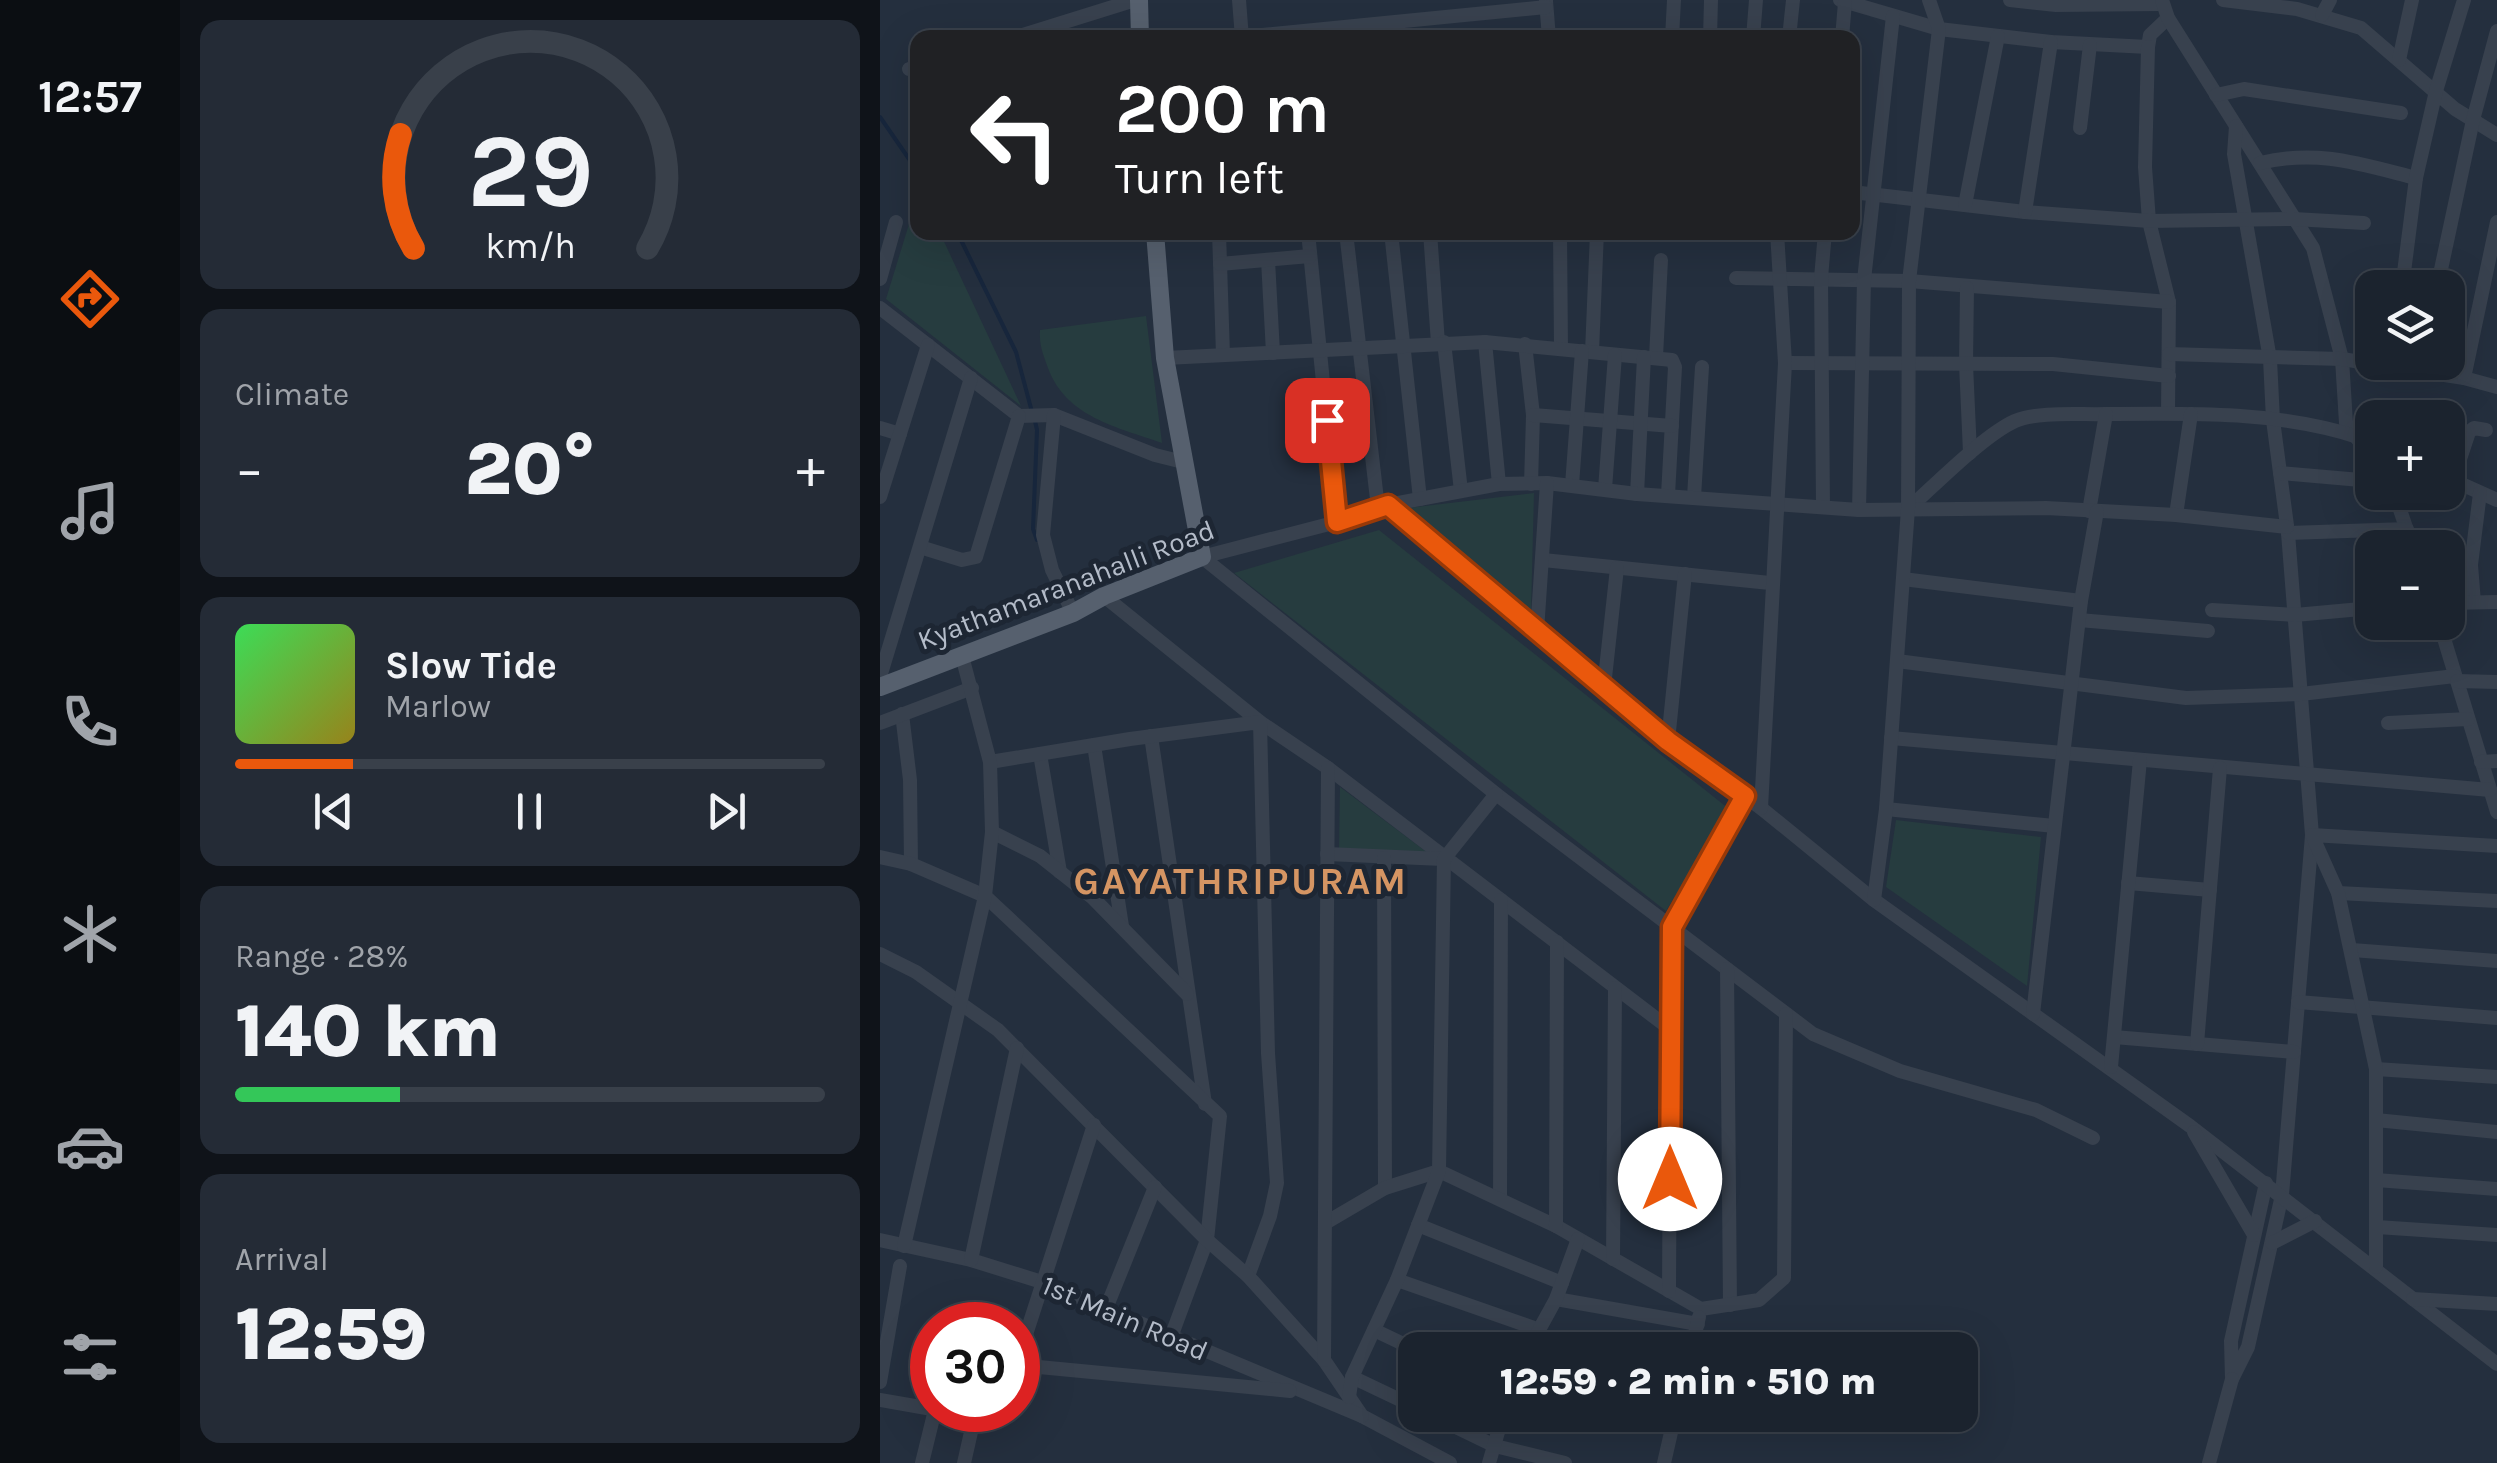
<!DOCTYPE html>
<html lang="en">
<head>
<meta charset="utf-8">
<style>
	:root { --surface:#1b232e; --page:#242b36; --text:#f1f3f6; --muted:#a0a4aa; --line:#39404a; --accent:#ea580c }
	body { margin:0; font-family:Karla,sans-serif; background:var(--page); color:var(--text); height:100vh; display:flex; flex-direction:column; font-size:38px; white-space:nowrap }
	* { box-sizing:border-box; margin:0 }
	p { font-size:32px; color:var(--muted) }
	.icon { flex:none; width:55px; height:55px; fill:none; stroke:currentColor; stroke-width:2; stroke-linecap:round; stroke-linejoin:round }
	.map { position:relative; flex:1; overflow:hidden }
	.side { display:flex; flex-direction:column; gap:20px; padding:20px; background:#0f1319; width:700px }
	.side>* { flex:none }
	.hud { position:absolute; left:30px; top:30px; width:950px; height:210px; border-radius:20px; box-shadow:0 10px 40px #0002,0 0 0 2px var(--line); background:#202124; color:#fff; overflow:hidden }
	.tools { position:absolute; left:1475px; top:270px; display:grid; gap:20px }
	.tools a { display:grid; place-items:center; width:110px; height:110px; border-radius:20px; background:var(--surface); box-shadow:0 10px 40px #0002,0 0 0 2px var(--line); font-size:50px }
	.speed { position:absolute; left:30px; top:1302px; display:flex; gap:20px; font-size:50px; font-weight:700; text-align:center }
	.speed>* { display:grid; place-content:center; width:130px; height:130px; border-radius:50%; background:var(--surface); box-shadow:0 10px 40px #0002,0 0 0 2px var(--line); line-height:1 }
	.speed .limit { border:15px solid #d22; background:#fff; color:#111 }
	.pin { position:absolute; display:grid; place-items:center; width:85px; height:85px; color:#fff; margin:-42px; border-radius:20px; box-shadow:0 5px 15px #0006 }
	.me { position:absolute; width:110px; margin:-55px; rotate:0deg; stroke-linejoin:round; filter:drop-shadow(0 0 8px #0008) }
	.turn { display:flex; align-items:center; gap:35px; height:210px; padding:0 40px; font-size:45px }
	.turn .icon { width:130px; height:130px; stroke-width:2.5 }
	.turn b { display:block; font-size:70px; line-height:85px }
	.big { font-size:75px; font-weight:800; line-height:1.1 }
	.side .card { flex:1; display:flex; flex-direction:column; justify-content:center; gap:15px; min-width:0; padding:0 35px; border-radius:20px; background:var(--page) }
	.side .dial { align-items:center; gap:0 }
	.dial svg { height:260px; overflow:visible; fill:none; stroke:var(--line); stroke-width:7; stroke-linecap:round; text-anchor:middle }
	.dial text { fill:var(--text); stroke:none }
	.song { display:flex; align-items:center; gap:30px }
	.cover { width:120px; height:120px; border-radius:15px; background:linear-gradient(135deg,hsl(130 70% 55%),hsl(50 70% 35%)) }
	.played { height:10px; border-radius:5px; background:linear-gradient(90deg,var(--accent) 20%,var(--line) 20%) }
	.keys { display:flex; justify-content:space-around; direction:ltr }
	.heat { display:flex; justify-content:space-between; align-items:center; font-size:55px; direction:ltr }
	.charge { height:15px; border-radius:8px; background:linear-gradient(90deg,#34c759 28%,var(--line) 0) }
	.trip { position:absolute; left:518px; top:1332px; width:580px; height:100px; border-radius:20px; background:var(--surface); box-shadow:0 10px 40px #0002,0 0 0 2px var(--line); font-weight:800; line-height:100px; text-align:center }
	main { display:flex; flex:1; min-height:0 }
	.menu { display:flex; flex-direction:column; width:180px; justify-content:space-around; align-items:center; background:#0b0e12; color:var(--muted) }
	.menu .icon { width:70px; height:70px }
	.menu .active { color:var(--accent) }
	.menu b { font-size:45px; color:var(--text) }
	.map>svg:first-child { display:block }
	.green { fill:#263c3f }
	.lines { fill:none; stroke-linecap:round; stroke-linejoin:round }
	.stream { stroke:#17263c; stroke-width:4 }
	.minor { stroke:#38414e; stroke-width:14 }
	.major { stroke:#56606e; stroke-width:18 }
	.route-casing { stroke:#983908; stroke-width:25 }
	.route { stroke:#ea580c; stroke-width:18 }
	.labels { text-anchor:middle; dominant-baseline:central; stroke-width:10; stroke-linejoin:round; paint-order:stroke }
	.street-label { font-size:28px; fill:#b4bcc9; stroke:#1d2633 }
	.district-label { font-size:38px; font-weight:bold; letter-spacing:2.5px; fill:#d59563; stroke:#1d2633 }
</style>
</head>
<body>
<main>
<nav class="menu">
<b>12:57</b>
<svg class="icon active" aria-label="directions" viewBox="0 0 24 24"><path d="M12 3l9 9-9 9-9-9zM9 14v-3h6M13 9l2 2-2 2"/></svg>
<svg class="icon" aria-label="music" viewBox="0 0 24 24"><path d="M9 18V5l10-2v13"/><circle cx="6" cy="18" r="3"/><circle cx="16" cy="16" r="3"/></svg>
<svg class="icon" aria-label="phone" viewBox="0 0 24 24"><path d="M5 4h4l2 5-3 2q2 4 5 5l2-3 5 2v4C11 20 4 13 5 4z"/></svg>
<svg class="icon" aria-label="climate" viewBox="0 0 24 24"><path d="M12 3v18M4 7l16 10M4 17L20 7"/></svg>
<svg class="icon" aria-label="car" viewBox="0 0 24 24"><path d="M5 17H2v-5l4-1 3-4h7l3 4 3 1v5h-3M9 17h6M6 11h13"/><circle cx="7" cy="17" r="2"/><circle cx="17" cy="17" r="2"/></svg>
<svg class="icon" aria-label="filters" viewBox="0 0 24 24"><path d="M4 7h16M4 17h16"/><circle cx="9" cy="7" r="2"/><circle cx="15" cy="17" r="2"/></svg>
</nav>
<section class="side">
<div class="card dial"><svg viewBox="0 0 100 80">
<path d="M14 69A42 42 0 1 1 86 69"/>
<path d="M14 69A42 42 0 0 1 10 34" stroke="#ea580c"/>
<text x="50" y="56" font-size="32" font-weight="700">29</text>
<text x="50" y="72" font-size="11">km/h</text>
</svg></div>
<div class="card"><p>Climate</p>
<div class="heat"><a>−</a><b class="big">20°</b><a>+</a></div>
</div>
<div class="card">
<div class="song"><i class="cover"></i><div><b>Slow Tide</b><p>Marlow</p></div></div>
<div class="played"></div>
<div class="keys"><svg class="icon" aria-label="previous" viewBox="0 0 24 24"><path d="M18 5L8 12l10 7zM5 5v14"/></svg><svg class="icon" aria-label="pause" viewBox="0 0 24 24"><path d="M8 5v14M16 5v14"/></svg><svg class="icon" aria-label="next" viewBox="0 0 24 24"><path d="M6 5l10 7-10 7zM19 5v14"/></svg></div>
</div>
<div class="card"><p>Range · 28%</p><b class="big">140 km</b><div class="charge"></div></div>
<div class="card"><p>Arrival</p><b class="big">12:59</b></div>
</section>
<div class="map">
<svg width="1617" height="1463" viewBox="0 0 1617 1463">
	<rect width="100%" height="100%" fill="#242f3e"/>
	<g class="green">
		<polygon points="37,198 38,232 60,233 141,406 6,299"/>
		<path d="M266,316L282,443C237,427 186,417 168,368C163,354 159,345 160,330Z"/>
		<polygon points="654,493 651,612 528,508"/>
		<polygon points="499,530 849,809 786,911 354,573"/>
		<polygon points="460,787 552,856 459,848"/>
		<polygon points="1016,820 1161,837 1147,986 1006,887"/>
	</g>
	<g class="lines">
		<g class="stream">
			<polyline points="0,117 38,172"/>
			<polyline points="77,232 136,352 152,412"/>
			<polyline points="155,421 157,430 153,529 157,540"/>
		</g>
		<g class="minor">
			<polyline points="359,0 362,38"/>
			<polyline points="960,0 1059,29 1171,42 1268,47 1270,35 1288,18"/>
			<polyline points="1130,0 1176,5 1282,4"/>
			<polyline points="1282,0 1288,18 1433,248 1462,359 1466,423 1492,459"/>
			<polyline points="1343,0 1417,9 1481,28 1575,109 1617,135"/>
			<polyline points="666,1 669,38"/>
			<polyline points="1442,15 1450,0"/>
			<polyline points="362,37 666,7"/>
			<polyline points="133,38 255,0"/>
			<polyline points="792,38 794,0"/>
			<polyline points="830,38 831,0"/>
			<polyline points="873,38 876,0"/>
			<polyline points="909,38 913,0"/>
			<polyline points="962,38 965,2"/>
			<polyline points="1268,47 1265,167 1269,221 1289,302 1288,413"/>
			<polyline points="1519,60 1532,0"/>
			<polyline points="29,69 38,67"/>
			<polyline points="1336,95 1364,89 1521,113"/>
			<polyline points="1356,126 1354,154 1390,359 1393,420 1408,533 1432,835 1402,1195 1368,1347 1352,1379 1351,1341 1386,1183"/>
			<polyline points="1200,128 1210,45"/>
			<path d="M1380,163C1438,149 1480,164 1536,178"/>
			<polyline points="972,192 1145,212 1269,221 1414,219 1484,223"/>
			<polyline points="1085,205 1118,36"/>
			<polyline points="1145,212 1171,42"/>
			<polyline points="339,232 343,355"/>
			<polyline points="428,232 457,522"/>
			<polyline points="466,232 498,508"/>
			<polyline points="511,232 540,499"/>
			<polyline points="550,232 558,343"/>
			<polyline points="680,232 681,348"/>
			<polyline points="388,260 393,353"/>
			<polyline points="340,264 430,256"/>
			<polyline points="856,278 1029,281 1289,302"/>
			<polyline points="0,279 16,222"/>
			<polyline points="1087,288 1086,364 1090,453"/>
			<polyline points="1522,288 1536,178 1556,91 1584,0"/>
			<polyline points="1557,288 1593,120 1617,31"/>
			<polyline points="0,308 139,416 174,415 275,455 303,462"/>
			<polyline points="564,342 581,491"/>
			<polyline points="605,342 619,484"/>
			<polyline points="645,344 653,415 651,484"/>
			<polyline points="712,352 717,232"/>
			<polyline points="1289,354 1462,359 1584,378 1617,387"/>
			<polyline points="776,357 781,260"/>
			<polyline points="285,358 605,342 792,360 795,367 788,495"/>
			<polyline points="905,363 1173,364 1289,376"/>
			<polyline points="1584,378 1617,222"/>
			<polyline points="174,415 163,535 172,570 193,613"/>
			<polyline points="653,415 792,426"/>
			<polyline points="0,428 20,434"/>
			<polyline points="1400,473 1492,481"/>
			<polyline points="1568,478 1617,500"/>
			<polyline points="1573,480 1589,432 1594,428 1606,430"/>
			<polyline points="692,485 702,351"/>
			<polyline points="725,489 735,355"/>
			<polyline points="1514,492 1533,548"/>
			<polyline points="757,494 764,357"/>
			<polyline points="0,497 48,345"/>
			<polyline points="814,497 822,367"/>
			<polyline points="508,505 788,741 881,808 994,900 1310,1126 1617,1364"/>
			<polyline points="943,507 941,278 945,232"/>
			<path d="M1028,509C1055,485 1104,435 1135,421C1159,411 1200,415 1227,414C1309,413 1398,411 1478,437"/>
			<polyline points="979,510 984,280 1013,16"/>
			<polyline points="1209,511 1226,414"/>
			<polyline points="1296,515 1311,414"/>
			<polyline points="1408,533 1527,529"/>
			<polyline points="40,547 82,560 96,557 139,416"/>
			<polyline points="322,557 457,522 508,505 619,484 667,483 757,494 979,510 1166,508 1296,515 1407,527"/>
			<polyline points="322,557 616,794 933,1034 1020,1071 1156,1110 1213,1138"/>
			<polyline points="663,560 890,583"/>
			<polyline points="1023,579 1201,601"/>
			<polyline points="224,596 380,722 448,768 790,1029"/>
			<polyline points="1594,602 1591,565 1600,493"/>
			<polyline points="1568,603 1617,602"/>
			<polyline points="1332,610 1415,615 1492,608"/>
			<polyline points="1199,620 1328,631"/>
			<polyline points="1559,622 1617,812"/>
			<polyline points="657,631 667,483"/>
			<polyline points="1017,661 1306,698 1421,694 1575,676"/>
			<polyline points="0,677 91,378"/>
			<polyline points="1577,681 1617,682"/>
			<polyline points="724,687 737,568"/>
			<polyline points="22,714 30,780 31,864"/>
			<polyline points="0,723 92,688"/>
			<polyline points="1508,723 1588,719"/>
			<polyline points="271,736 325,1104"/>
			<polyline points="1011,738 1610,790"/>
			<polyline points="788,741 805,574"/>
			<polyline points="214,745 242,926"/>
			<polyline points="160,754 180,872"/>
			<polyline points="110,762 250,739 380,722 388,1053 397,1183 390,1216 368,1276"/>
			<polyline points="1601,762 1617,761"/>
			<polyline points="881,808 905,363 897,232"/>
			<polyline points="1006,809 1174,826"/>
			<polyline points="112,832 160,856 213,898 307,994"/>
			<polyline points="447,854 563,859"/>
			<polyline points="0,857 31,864 105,896 340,1116 327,1240 291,1337"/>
			<polyline points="504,858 505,1188"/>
			<polyline points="1248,883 1330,890"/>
			<polyline points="1458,893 1617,901"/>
			<polyline points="994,900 1006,809 1028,509 1029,281 1059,29 1049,0"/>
			<polyline points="1472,950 1617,961"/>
			<polyline points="0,954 36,972 118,1030 327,1240 368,1276 444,1360 482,1416 570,1463"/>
			<polyline points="847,969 850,1305"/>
			<polyline points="1418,1002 1617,1018"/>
			<polyline points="1153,1014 1201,601 1217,511"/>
			<polyline points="1234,1037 1414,1052"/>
			<polyline points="1317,1044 1340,768"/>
			<polyline points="1231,1067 1260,760"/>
			<polyline points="1496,1069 1617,1077"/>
			<polyline points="1496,1120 1617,1132"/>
			<polyline points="1314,1132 1374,1235"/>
			<polyline points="1496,1180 1617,1189"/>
			<polyline points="620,1199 621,900"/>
			<polyline points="447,1222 505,1188 559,1171 676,1226 821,1309 879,1300 904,1278 906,1014"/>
			<polyline points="538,1225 682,1283"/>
			<polyline points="676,1226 677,942"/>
			<polyline points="1497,1227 1617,1235"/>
			<polyline points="0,1240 91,1260 162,1282 482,1416"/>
			<polyline points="1392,1243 1435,1221"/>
			<polyline points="24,1246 105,896 112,832 110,762 82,656"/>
			<polyline points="733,1259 735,988"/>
			<polyline points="91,1260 137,1048"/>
			<polyline points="1496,1267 1496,1069 1458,893 1432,835 1617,846"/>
			<polyline points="517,1280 660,1330"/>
			<polyline points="789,1291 791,927 865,796"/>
			<polyline points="676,1299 818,1324"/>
			<polyline points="1533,1299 1617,1304"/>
			<polyline points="225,1311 275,1187"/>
			<polyline points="74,1325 78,1312"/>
			<polyline points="494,1330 536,1350"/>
			<polyline points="653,1342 688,1350"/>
			<polyline points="648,1350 676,1299 698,1239"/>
			<polyline points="811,1350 819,1317"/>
			<polyline points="138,1359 214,1125"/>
			<polyline points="444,1360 448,768"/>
			<polyline points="138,1365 410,1391"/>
			<polyline points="472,1377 535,1407"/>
			<polyline points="0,1382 20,1266"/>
			<polyline points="469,1397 472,1377 517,1280 559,1171 564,859 616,794"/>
			<polyline points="0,1400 52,1409"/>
			<polyline points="551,1415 615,1446 685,1463"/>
			<polyline points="731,1415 792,1427"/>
			<polyline points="42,1463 55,1410"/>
			<polyline points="84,1463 96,1410"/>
			<polyline points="609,1463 623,1415"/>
			<polyline points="784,1463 795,1415"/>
			<polyline points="1329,1463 1352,1379"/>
		</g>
		<g class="major">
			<polyline points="259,0 260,38"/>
			<polyline points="0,687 193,613 224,596 322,557 285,358 275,232"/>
		</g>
	</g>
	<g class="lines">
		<g class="route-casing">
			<polyline id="route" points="447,420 457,522 508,505 788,741 865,796 792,927 790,1179"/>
		</g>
		<use href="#route" class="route"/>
	</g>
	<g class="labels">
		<g class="street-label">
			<text transform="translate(186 585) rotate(-21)">Kyathamaranahalli Road</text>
			<text transform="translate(245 1318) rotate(23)">1st Main Road</text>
		</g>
		<g class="district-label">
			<text x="361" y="881">GAYATHRIPURAM</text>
		</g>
	</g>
</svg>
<div class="tools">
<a><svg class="icon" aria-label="layers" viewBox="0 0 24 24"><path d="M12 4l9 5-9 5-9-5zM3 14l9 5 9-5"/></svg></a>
<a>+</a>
<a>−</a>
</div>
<div class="speed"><div class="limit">30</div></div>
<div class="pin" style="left:447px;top:420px;background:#d93025"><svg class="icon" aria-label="arrive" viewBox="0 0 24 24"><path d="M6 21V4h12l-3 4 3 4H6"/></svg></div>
<svg class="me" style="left:790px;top:1179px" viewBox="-20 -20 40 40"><circle r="19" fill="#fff"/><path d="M0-13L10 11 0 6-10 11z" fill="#ea580c"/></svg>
<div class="trip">12:59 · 2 min · 510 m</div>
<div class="hud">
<div class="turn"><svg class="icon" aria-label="left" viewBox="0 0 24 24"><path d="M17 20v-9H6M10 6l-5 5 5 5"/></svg><div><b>200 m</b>Turn left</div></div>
</div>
</div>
</main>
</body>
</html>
